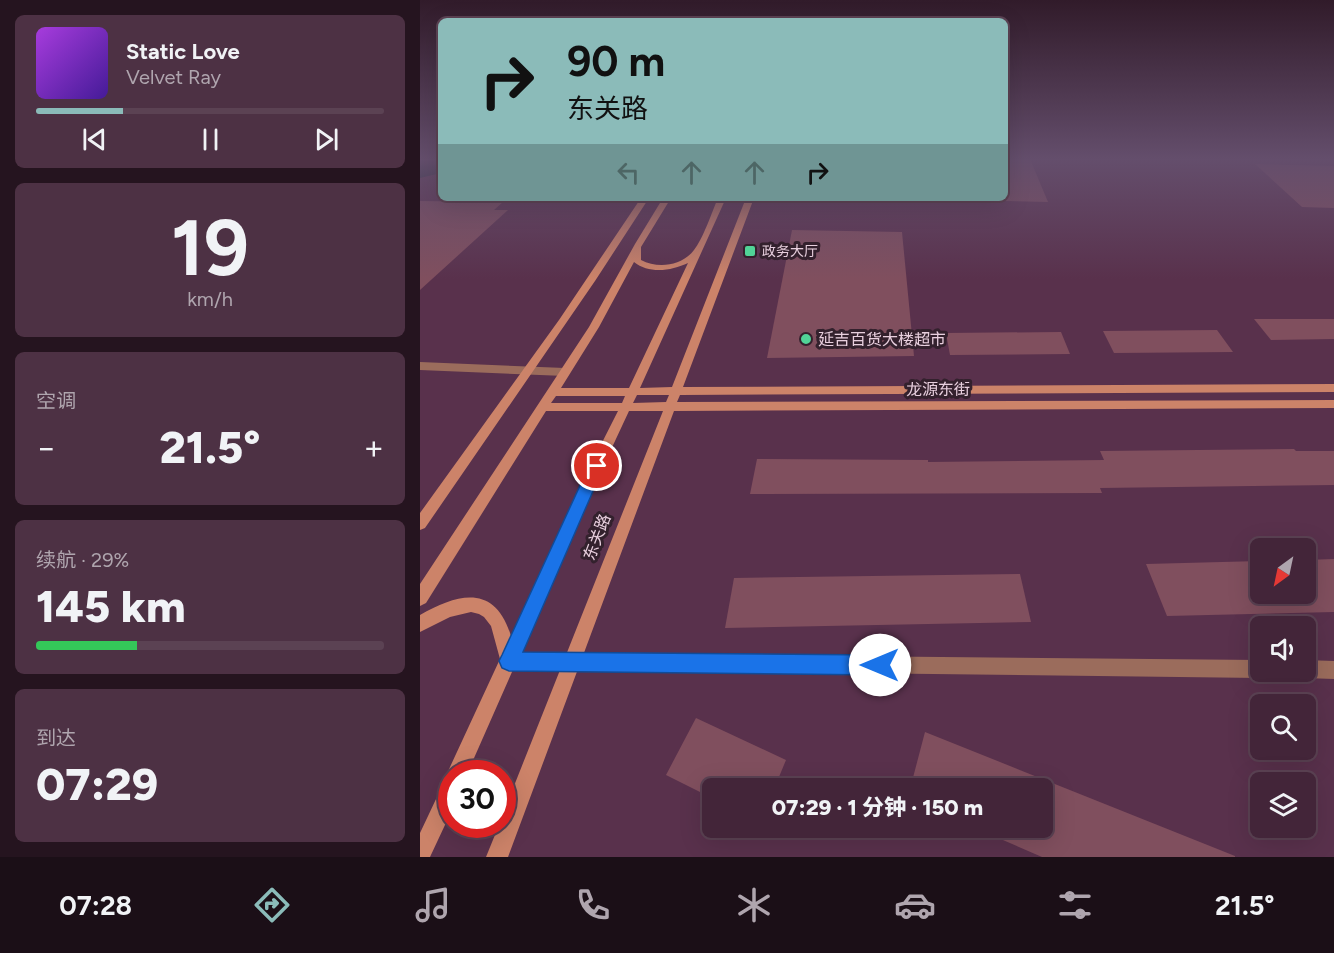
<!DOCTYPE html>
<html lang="zh">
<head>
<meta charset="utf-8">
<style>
	:root { --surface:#432539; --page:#4d3144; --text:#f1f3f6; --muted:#afa5ae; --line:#5b4253; --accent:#8bbbb9 }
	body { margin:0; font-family:Figtree,"Noto Sans SC",sans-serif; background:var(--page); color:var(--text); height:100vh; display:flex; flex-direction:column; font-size:22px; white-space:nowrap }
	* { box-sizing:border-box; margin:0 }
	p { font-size:20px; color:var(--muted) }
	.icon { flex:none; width:33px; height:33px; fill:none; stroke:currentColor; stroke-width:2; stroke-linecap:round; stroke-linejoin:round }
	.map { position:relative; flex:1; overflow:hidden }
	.side { display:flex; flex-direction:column; gap:15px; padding:15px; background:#25141f; width:420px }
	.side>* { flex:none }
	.guide { position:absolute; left:18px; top:18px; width:570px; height:183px; border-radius:9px; box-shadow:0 6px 24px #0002,0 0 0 2px var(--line); background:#8bbbb9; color:#111; overflow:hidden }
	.needle { width:39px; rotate:213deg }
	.fabs { position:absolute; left:830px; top:538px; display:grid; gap:12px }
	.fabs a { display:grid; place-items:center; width:66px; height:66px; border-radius:9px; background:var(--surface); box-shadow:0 6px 24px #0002,0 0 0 2px var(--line); font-size:30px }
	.speed { position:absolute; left:18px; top:760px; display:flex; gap:12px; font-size:30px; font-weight:700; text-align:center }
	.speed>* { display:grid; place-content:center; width:78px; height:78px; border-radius:50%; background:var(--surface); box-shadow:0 6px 24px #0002,0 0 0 2px var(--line); line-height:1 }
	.speed .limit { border:9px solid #d22; background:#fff; color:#111 }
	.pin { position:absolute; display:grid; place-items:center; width:51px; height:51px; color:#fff; margin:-26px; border:3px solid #fff; border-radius:50%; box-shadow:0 2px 6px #0007 }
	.me { position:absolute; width:66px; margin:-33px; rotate:270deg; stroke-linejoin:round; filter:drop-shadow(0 0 4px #0008) }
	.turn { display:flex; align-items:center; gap:21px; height:126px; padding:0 30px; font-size:27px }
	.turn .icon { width:78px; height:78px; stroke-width:2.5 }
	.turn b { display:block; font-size:42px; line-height:51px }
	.lanes { display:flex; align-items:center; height:57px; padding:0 30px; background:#0003; justify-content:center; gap:30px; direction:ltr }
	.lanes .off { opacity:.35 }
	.big { font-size:45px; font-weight:800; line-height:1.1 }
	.side .card { flex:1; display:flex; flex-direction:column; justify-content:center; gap:9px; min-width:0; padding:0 21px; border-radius:9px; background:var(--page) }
	.side .dial { align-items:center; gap:0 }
	.dial b { font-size:78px; line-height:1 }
	.song { display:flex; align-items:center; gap:18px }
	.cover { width:72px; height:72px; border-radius:9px; background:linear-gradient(135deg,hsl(280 70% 55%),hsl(260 70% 35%)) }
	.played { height:6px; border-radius:3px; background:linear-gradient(90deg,var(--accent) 25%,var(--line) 25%) }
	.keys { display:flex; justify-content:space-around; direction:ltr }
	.heat { display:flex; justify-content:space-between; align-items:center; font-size:33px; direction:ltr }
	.charge { height:9px; border-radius:4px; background:linear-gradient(90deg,#34c759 29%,var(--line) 0) }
	.trip { position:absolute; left:282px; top:778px; width:351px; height:60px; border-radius:9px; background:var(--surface); box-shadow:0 6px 24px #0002,0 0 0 2px var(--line); font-weight:800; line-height:60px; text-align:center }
	.dock { display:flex; height:96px; justify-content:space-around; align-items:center; background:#1b0f17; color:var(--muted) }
	.dock .icon { width:42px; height:42px }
	.dock .active { color:var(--accent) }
	.dock b { font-size:27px; color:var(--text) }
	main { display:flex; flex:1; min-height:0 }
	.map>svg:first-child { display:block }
	.water { fill:#0f2830 }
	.building { fill:#804f5e }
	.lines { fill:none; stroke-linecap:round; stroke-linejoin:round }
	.street { fill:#9b6c5c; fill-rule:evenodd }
	.secondary { fill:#cc8369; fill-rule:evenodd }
	.route { fill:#1a73e8; stroke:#114b97; stroke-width:1.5 }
	.poi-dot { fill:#51d397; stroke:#33212d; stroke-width:2 }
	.labels { text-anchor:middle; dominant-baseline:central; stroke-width:6; stroke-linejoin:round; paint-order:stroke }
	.far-poi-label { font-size:14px; fill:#e8cfde; stroke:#33212d; text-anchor:start }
	.poi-label { font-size:16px; fill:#e8cfde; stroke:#33212d; text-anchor:start }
	.street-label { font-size:16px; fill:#e8cfde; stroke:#33212d }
</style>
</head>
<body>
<main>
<section class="side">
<div class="card">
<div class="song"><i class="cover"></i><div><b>Static Love</b><p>Velvet Ray</p></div></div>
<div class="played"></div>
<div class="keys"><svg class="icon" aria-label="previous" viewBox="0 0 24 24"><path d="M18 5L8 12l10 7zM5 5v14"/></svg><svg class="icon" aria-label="pause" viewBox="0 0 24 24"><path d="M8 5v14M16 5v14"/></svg><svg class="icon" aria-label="next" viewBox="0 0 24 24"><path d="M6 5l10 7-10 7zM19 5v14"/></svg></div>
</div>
<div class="card dial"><b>19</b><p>km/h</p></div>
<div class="card"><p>空调</p>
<div class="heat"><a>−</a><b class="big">21.5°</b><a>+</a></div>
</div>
<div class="card"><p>续航 · 29%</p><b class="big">145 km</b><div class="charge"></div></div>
<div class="card"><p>到达</p><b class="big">07:29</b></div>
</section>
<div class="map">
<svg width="914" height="857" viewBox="0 0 914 857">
	<rect width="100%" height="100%" fill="#59314c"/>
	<polygon class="water" points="0,159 21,159 21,173 0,178"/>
	<g class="building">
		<polygon points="585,159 610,159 628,202 585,201"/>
		<polygon points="835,164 914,166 914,208 882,207"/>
		<polygon points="0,201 83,202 74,210 88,210 0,290"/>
		<polygon points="372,230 482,232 494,356 347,358"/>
		<polygon points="834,319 914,319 914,339 851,340"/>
		<polygon points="797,330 813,352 694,353 683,331"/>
		<polygon points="641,332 650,354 530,355 526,333"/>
		<polygon points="874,449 876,451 914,451 914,485 680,488 682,493 330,494 337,459 508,460 508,462 684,460 680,451"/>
		<polygon points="914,559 914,612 747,616 726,564 840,561 840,594 885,594 885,560"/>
		<polygon points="600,574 611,622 305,628 314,578"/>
		<polygon points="276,718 366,760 354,789 292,789 292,798 246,775"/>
		<polygon points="505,732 815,856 815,857 622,857 555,828 622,828 622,789 490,789"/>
	</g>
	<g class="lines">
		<g class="street">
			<polygon points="0,362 145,368 150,372 145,376 0,370"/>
			<polygon points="89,653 840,660 840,672 847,672 846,675 840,678 89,669 83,667 81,661 83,655"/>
			<polygon points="885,660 914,661 914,679 885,678 879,675 878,672 885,672"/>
		</g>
		<g class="secondary">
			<polygon points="221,198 229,198 175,281 5,528 0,530 0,513 139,320"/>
			<path d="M243,198H251L221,247V260C238,269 262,266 274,250C283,239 292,212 298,198H306L220,388L252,387L326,198H334L263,387L914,384V392L260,395L257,402L914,400V408L254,411L88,857H66L79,825H82V816L243,411H209L174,486L47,774H32V810L10,857H0V833L25,780L29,778L27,774L30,767L80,659L71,626L64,617L59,614L51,612L30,617L0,632V615C39,593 75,584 91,636L160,486L198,411H126L6,603L0,606V584L169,327L215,244ZM214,262C229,274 251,271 268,263L209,388H141L179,327ZM217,395H249L246,402L213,403ZM136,396H205L202,403H131Z"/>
		</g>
	</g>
	<linearGradient id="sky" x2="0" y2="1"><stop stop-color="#311b2a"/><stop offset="0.57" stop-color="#644e6c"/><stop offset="1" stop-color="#644e6c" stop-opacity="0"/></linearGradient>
	<rect width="914" height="279" fill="url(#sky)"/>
	<polygon class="route" points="177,460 182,462 184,466 103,652 460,655 467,658 470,665 467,672 460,675 89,671 82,668 79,661 82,655 169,466 172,462"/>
	<g class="poi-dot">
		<rect x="324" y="245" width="12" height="12" rx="3"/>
		<circle cx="386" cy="339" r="6"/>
	</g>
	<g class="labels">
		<g class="far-poi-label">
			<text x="342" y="251">政务大厅</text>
		</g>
		<g class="poi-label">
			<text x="398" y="339">延吉百货大楼超市</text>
		</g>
		<g class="street-label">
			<text x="518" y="389">龙源东街</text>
			<text transform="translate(177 537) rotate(-69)">东关路</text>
		</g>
	</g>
</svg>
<div class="fabs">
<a><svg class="needle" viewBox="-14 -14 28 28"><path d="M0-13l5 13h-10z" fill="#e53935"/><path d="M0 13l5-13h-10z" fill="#afa5ae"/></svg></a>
<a><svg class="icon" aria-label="sound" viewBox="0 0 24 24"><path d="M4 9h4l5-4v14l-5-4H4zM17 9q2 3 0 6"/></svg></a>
<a><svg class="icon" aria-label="search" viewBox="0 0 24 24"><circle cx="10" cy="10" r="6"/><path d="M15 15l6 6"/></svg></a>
<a><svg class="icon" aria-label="layers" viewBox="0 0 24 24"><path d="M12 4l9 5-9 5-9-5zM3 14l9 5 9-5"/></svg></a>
</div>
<div class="speed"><div class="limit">30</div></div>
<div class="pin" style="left:177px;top:466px;background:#d93025"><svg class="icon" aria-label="arrive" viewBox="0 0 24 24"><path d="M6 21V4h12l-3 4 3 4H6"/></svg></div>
<svg class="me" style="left:460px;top:665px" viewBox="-20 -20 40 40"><circle r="19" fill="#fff"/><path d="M0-13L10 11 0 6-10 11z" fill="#1a73e8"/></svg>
<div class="trip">07:29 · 1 分钟 · 150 m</div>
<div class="guide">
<div class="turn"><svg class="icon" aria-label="right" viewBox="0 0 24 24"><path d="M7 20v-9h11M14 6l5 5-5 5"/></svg><div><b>90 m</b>东关路</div></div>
<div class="lanes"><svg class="icon off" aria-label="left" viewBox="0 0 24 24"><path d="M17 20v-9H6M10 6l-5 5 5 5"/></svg><svg class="icon off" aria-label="ahead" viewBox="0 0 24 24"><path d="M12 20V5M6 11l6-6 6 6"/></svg><svg class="icon off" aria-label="ahead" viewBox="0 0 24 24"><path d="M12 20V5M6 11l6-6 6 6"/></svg><svg class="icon" aria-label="right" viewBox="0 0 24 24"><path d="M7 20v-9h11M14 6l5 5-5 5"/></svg></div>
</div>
</div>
</main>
<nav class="dock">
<b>07:28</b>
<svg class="icon active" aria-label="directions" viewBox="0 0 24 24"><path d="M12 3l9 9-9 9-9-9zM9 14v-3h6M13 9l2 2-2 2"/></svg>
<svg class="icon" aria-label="music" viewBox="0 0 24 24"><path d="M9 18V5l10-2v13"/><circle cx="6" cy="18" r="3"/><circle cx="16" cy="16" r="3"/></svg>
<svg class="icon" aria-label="phone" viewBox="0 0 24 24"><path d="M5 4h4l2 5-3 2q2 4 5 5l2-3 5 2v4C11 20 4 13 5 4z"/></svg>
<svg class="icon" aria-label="climate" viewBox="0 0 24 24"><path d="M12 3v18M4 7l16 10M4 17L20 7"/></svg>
<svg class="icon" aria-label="car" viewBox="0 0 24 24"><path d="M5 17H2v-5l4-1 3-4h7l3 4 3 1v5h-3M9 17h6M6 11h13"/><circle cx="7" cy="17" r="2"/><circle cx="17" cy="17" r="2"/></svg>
<svg class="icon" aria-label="filters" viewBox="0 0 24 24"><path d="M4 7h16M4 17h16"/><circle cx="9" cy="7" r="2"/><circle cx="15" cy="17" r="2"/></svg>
<b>21.5°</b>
</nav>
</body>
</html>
